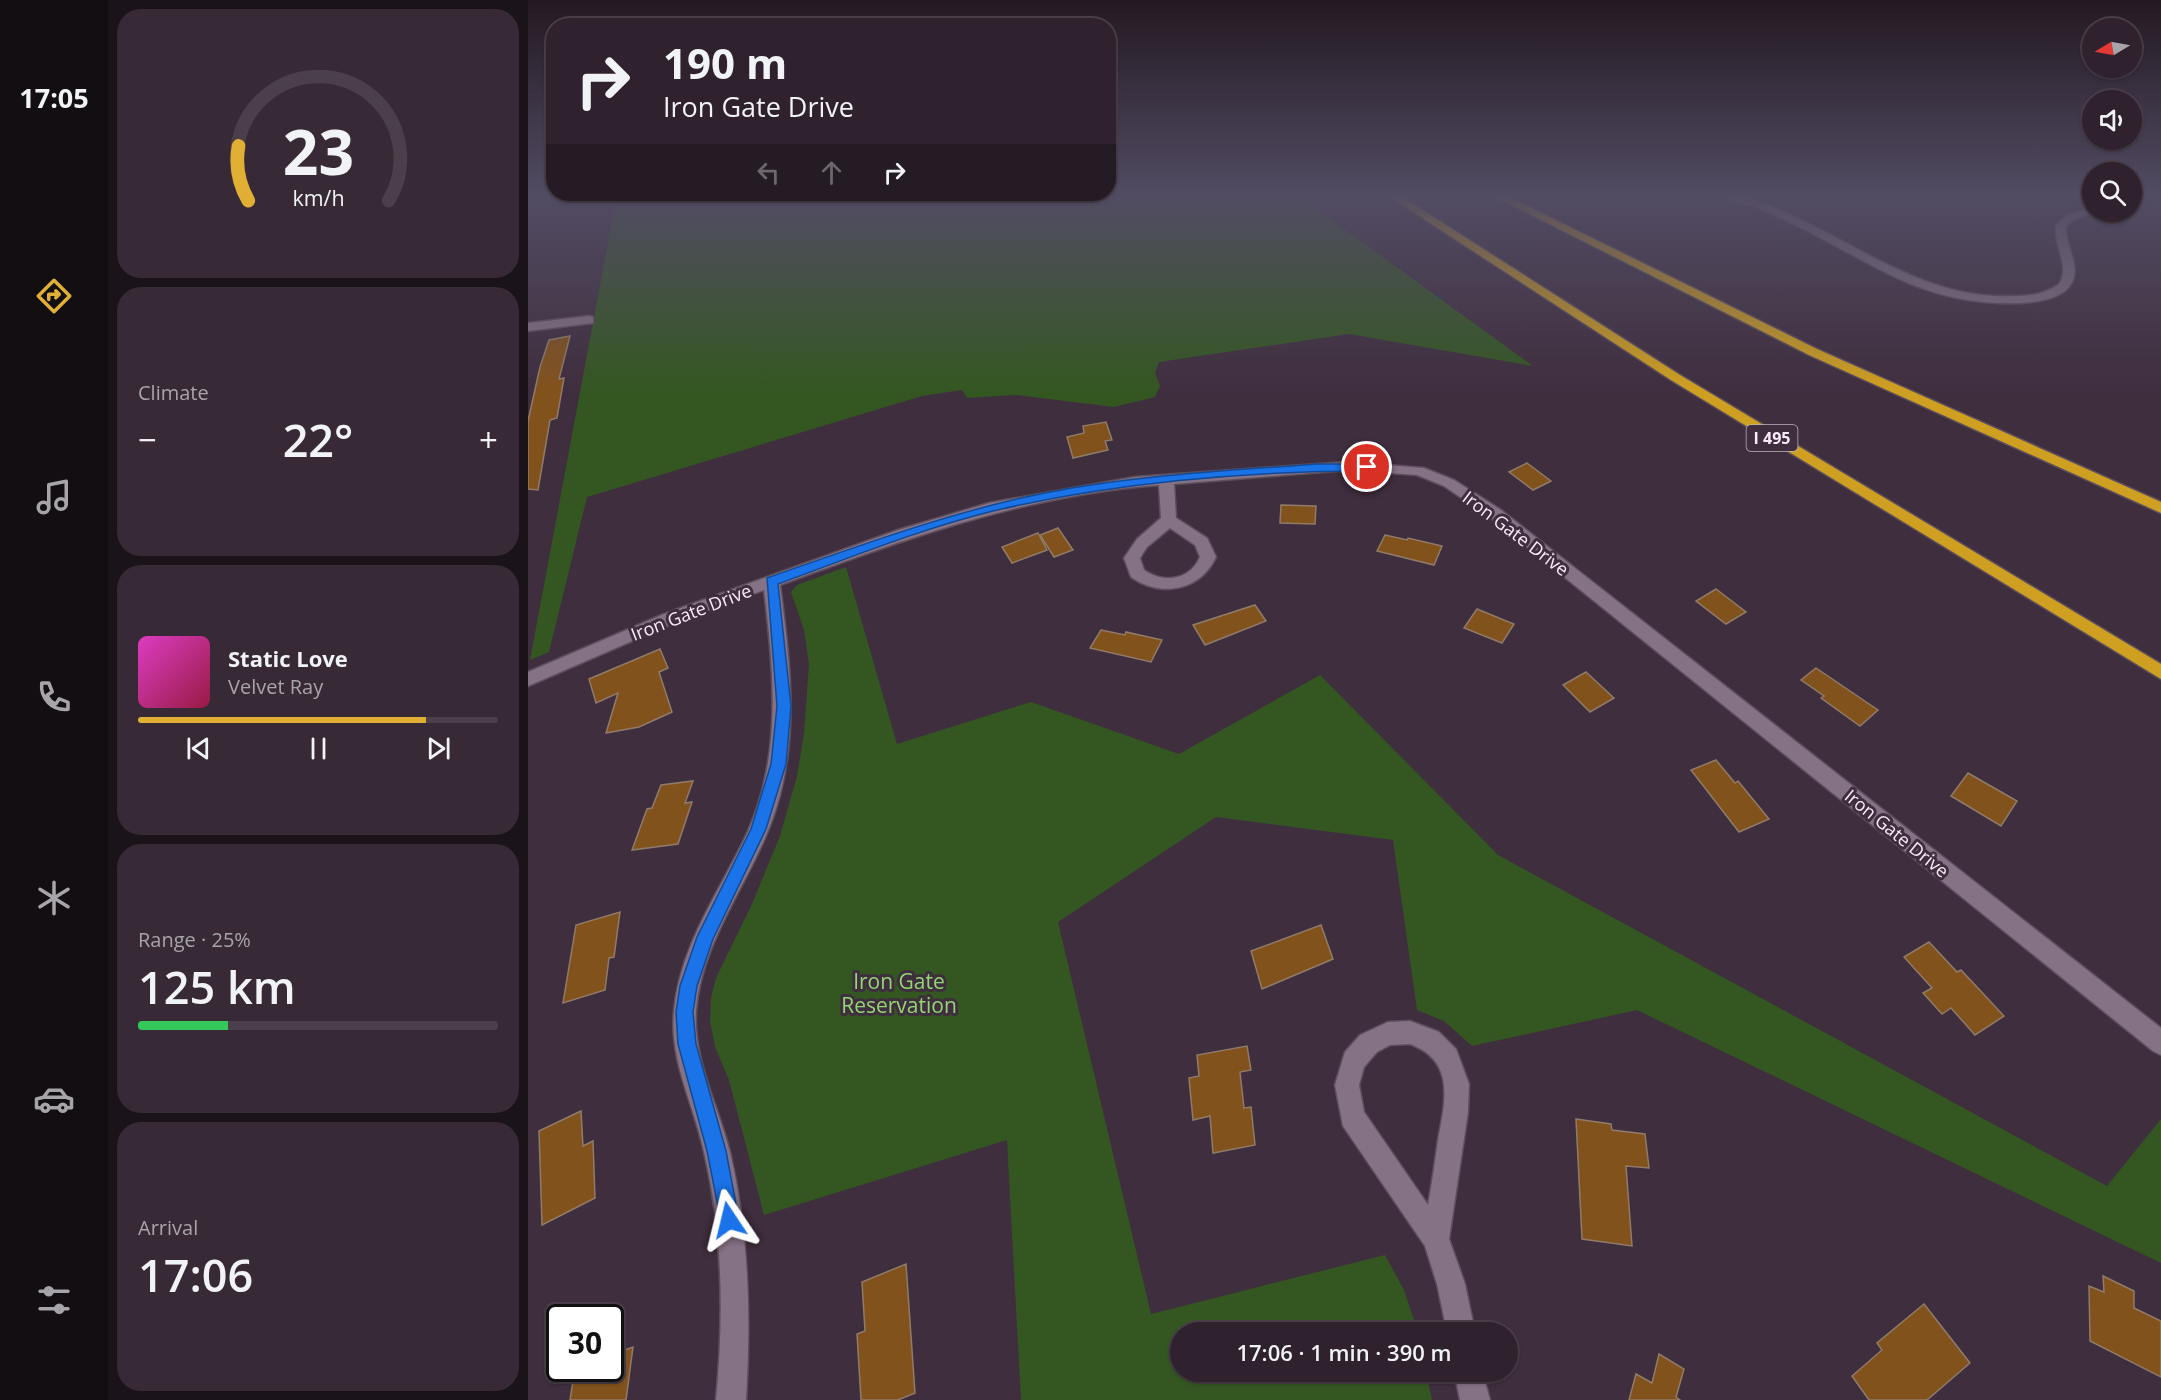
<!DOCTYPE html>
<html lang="en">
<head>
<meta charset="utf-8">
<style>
	:root { --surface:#2f222e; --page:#372a36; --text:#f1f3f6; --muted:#a7a4aa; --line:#4a3f4a; --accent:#e1af34 }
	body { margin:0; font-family:"Open Sans",sans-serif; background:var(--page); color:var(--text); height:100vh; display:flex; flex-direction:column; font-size:22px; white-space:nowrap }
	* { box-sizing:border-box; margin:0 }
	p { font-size:20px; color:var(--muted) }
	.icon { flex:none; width:33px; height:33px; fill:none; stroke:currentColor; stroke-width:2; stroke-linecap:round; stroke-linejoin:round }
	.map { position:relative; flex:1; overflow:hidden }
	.side { display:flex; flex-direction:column; gap:9px; padding:9px; background:#1a1319; width:420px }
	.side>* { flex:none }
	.hud { position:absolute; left:18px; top:18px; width:570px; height:183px; border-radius:24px; box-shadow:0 2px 4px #0004,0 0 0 2px var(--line); background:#2f222e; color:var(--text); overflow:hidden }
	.needle { width:39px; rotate:260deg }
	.fabs { position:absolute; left:1554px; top:18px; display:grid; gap:12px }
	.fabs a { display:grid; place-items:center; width:60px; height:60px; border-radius:50%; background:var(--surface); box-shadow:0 2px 4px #0004,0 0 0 2px var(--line); font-size:30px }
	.speed { position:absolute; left:18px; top:1304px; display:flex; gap:12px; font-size:30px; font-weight:700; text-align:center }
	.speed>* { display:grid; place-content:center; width:78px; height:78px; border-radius:50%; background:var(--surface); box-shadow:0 2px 4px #0004,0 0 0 2px var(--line); line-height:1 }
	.speed .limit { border:3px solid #111; border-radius:9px; background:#fff; color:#111 }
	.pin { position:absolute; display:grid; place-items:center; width:51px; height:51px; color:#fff; margin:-26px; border:3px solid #fff; border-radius:50%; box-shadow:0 2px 6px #0007 }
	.me { position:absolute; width:66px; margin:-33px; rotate:350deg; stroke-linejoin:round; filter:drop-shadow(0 0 4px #0008) }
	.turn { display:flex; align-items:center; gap:21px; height:126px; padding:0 18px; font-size:27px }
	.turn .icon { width:78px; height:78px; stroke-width:2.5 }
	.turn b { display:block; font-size:42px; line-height:51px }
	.lanes { display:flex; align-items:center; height:57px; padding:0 18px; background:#0003; justify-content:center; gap:30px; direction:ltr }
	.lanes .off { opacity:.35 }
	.big { font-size:45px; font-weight:600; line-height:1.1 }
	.side .card { flex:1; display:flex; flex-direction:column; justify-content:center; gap:9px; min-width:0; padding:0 21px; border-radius:24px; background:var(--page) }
	.side .dial { align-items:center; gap:0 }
	.dial svg { height:156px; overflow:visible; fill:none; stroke:var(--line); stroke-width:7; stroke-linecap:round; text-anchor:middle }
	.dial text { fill:var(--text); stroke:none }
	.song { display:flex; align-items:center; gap:18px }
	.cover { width:72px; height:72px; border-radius:9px; background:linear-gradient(135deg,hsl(310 70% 55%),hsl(340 70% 35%)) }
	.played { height:6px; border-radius:3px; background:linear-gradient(90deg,var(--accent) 80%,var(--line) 80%) }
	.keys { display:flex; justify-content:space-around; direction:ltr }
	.heat { display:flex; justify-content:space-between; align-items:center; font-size:33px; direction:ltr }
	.charge { height:9px; border-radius:4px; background:linear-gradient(90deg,#34c759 25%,var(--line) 0) }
	.trip { position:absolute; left:642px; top:1322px; width:348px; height:60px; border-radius:30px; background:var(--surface); box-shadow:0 2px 4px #0004,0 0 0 2px var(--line); font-weight:600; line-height:60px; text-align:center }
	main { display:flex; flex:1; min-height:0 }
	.menu { display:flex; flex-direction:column; width:108px; justify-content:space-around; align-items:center; background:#130e12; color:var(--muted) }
	.menu .icon { width:42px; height:42px }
	.menu .selected { color:var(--accent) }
	.menu b { font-size:27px; color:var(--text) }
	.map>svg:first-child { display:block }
	.green { fill:#345722 }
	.building { fill:#82521c; stroke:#907b69; stroke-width:1.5 }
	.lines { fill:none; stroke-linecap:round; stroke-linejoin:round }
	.minor-casing { stroke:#5d4e5b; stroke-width:3 }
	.highway-casing { stroke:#5d4e5b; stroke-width:3 }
	.minor { fill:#867285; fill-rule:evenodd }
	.highway { fill:#cf9f21; fill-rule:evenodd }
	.route { fill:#1a73e8; stroke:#114b97; stroke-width:1.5 }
	.labels { text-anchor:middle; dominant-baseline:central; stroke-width:6; stroke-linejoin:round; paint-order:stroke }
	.shield { fill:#3f2e3e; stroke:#c0b3bf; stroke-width:1.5 }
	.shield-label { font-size:16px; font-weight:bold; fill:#f8ecf6 }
	.street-label { font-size:18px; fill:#f8ecf6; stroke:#3f2e3e }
	.near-park-label { font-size:21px; fill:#93d573; stroke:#3f2e3e }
</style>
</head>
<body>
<main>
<nav class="menu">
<b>17:05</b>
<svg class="icon selected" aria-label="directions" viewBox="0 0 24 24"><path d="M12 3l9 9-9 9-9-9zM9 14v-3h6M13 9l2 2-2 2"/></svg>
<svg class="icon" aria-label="music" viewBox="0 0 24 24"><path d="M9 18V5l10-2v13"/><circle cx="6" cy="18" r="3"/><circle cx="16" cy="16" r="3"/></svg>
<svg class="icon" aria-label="phone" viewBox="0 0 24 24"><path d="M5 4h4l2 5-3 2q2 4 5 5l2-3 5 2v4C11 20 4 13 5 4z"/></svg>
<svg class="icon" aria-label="climate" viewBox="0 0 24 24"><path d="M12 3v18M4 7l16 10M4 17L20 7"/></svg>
<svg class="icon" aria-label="car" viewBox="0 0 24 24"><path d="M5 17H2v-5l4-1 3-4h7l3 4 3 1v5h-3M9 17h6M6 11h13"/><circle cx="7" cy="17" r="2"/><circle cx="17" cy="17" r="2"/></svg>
<svg class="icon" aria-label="filters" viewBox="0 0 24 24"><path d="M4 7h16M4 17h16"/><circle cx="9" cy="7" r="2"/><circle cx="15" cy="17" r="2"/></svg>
</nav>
<section class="side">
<div class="card dial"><svg viewBox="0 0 100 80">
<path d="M14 69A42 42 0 1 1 86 69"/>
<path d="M14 69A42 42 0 0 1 9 41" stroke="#e1af34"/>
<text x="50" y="56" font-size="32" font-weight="700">23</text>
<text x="50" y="72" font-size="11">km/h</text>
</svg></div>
<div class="card"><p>Climate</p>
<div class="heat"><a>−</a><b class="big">22°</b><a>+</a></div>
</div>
<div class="card">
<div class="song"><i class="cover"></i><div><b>Static Love</b><p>Velvet Ray</p></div></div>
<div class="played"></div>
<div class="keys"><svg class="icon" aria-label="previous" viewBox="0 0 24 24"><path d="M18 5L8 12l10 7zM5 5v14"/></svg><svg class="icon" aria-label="pause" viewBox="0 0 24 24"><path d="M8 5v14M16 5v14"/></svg><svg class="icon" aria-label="next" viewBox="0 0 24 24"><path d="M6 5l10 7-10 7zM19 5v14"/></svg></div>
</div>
<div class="card"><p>Range · 25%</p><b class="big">125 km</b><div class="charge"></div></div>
<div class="card"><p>Arrival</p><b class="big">17:06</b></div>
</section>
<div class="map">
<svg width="1633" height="1400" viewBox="0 0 1633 1400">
	<rect width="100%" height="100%" fill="#3f2e3e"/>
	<g class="green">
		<polygon points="778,193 772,195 794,213 1005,366 821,334 631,362 627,373 632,386 627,397 586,407 487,395 439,398 434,390 394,396 59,497 21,652 2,660 89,194"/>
		<polygon points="318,567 369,744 503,702 651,754 792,675 970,855 1579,1186 1633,1119 1633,1263 1109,1010 944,1046 916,1021 889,1010 865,840 688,817 530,922 623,1314 857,1255 876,1290 890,1332 652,1332 652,1371 898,1371 904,1400 493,1400 479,1140 236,1215 201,1080 187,1047 182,1021 183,998 188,978 224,904 252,836 269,776 276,734 281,664 276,630 263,592 269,585"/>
	</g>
	<g class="building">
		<polygon points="42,336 31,379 36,378 29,418 22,420 10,490 0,489 0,421 12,367 21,340"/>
		<polygon points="578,422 584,440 577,441 580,450 545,458 539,437 556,433 555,426"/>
		<polygon points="999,463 1023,481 1005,490 981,472"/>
		<polygon points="753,505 788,506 787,524 752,523"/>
		<polygon points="530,528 545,550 526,557 512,535"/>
		<polygon points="510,533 519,550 484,563 474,547"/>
		<polygon points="857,535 879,540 880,538 914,546 906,565 849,551"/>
		<polygon points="1188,589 1218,612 1198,624 1168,601"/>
		<polygon points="727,605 738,621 677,645 665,625"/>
		<polygon points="949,609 986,624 974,643 936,628"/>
		<polygon points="573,630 597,635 598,632 634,640 623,662 562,648"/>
		<polygon points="132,649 140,668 131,672 144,712 111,727 78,733 90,693 68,703 61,679"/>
		<polygon points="1288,668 1350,710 1332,726 1293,698 1296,696 1273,680"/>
		<polygon points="1058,672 1086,698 1062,712 1035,685"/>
		<polygon points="1188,760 1207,783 1210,781 1241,819 1211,832 1163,770"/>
		<polygon points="1440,773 1489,801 1473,826 1423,796"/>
		<polygon points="165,781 157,803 164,802 150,844 104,850 119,809 124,808 133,785"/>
		<polygon points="92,912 86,957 81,958 77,990 35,1003 48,925"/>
		<polygon points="793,925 805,959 734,989 723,951"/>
		<polygon points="1401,942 1429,972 1433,970 1476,1016 1447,1035 1423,1008 1414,1014 1395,993 1404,988 1376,957"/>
		<polygon points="719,1046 723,1070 712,1072 716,1108 723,1107 727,1145 685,1153 682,1116 665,1120 661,1078 671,1076 669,1055"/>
		<polygon points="53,1111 55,1146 65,1141 67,1198 14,1225 11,1131"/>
		<polygon points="1048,1119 1083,1124 1084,1130 1117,1134 1121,1168 1098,1166 1104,1246 1054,1239"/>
		<polygon points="378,1264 387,1393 370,1400 333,1400 329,1334 337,1331 334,1282"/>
		<polygon points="1575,1276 1606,1291 1606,1308 1633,1321 1633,1377 1562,1341 1561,1286 1576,1292"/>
		<polygon points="1396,1304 1442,1363 1399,1400 1341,1400 1324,1376 1354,1350 1349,1343"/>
		<polygon points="105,1347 98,1400 42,1400 47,1368 82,1368 82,1355"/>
		<polygon points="1131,1354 1156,1369 1148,1397 1152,1400 1101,1400 1108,1374 1124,1383"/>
	</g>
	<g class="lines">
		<g class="minor-casing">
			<g id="minor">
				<path d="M1189,193C1216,193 1239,204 1263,215C1335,248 1400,299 1483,296C1500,296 1516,295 1531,284C1543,267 1525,245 1528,225L1539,215L1564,208V212H1569L1547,219L1538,226C1536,245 1554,266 1543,284C1534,299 1510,302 1494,303C1395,307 1348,264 1265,224C1253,218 1240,211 1227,207C1215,203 1199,201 1189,193Z"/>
				<polygon points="1618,193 1633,193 1633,199 1619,195"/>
				<polygon points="61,316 65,317 65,323 0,331 0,323"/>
				<path d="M820,462L896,468L926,480L973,510L1633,1028V1055L1625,1051L963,518L916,486L889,475L820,470L646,484L648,518L679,538L688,557C672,591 633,598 603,577L596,558L609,539L633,518L631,485C498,495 376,539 252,585C263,668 273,751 240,831C216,890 173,945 168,1011C165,1060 190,1105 202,1152C221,1233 223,1317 218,1400H188C196,1317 195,1233 176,1152C166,1105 141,1060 146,1011C152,944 193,890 220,831C254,754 246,671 236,590L148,622L0,686V672L136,614L370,530L461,503L607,477ZM642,528L667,545L672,557C662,580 636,584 616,570L612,558L619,547Z"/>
				<path d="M882,1021L911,1032L928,1049L941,1084L940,1112L921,1239L937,1284L947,1332H919L909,1284L897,1246L815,1126L807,1085L817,1052L832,1035L860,1022ZM882,1044C928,1061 917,1102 910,1140C907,1162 904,1183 900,1205L836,1112L831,1085L836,1067L849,1052L862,1045Z"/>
				<polygon points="926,1371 954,1371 962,1400 932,1400"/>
			</g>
		</g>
		<g class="highway-casing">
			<g id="highway">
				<polygon points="856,193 868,193 1152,375 1633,664 1633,679 1143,380"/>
				<polygon points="960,193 973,193 1289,349 1633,502 1633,513 1281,355"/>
			</g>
		</g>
		<use href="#minor" class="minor"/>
		<use href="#highway" class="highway"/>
	</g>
	<linearGradient id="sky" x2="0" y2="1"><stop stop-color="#231922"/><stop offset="0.5" stop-color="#524c63"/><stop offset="1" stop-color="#524c63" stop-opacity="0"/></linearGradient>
	<rect width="1633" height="389" fill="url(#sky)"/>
	<path class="route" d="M789,464H839L845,467L839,471C717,471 584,483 465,511C392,529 321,558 250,584L263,706L258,764L238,829L185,939L169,986L165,1012L168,1044L198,1151L211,1220L208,1227L201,1230L194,1227L179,1151L150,1044L148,1012L152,986L169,937L223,829L243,764L249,706L239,578C331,546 422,512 517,493C607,475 699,471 789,464Z"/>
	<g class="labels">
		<rect class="shield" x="1218.5" y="425" width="51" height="26" rx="4.5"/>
		<g class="shield-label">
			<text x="1244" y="438">I 495</text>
		</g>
		<g class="street-label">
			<text transform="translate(988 533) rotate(37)">Iron Gate Drive</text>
			<text transform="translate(163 612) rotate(-21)">Iron Gate Drive</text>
			<text transform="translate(1369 833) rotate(39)">Iron Gate Drive</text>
		</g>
		<g class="near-park-label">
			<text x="371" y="981">Iron Gate<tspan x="371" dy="24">Reservation</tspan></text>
		</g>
	</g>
</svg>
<div class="fabs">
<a><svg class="needle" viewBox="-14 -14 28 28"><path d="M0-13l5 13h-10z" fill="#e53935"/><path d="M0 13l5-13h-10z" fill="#a7a4aa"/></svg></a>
<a><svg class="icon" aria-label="sound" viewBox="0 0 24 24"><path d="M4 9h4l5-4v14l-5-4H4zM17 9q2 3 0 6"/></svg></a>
<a><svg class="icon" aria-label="search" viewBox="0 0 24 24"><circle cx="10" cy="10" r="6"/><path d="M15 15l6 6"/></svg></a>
</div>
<div class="speed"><div class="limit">30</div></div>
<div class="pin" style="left:839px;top:467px;background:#d93025"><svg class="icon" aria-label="arrive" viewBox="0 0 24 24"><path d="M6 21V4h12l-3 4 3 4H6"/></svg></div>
<svg class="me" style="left:201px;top:1220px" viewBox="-20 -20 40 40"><path d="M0-17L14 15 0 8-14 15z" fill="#1a73e8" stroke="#fff" stroke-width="4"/></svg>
<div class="trip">17:06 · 1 min · 390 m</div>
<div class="hud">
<div class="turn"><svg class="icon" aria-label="right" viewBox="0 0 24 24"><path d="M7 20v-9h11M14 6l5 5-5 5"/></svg><div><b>190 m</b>Iron Gate Drive</div></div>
<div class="lanes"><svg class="icon off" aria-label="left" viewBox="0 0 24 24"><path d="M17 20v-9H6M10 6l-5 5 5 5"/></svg><svg class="icon off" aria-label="ahead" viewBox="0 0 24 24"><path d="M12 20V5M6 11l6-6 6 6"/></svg><svg class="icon" aria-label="right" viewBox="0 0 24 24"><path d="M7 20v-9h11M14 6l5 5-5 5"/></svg></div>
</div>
</div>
</main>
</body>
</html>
